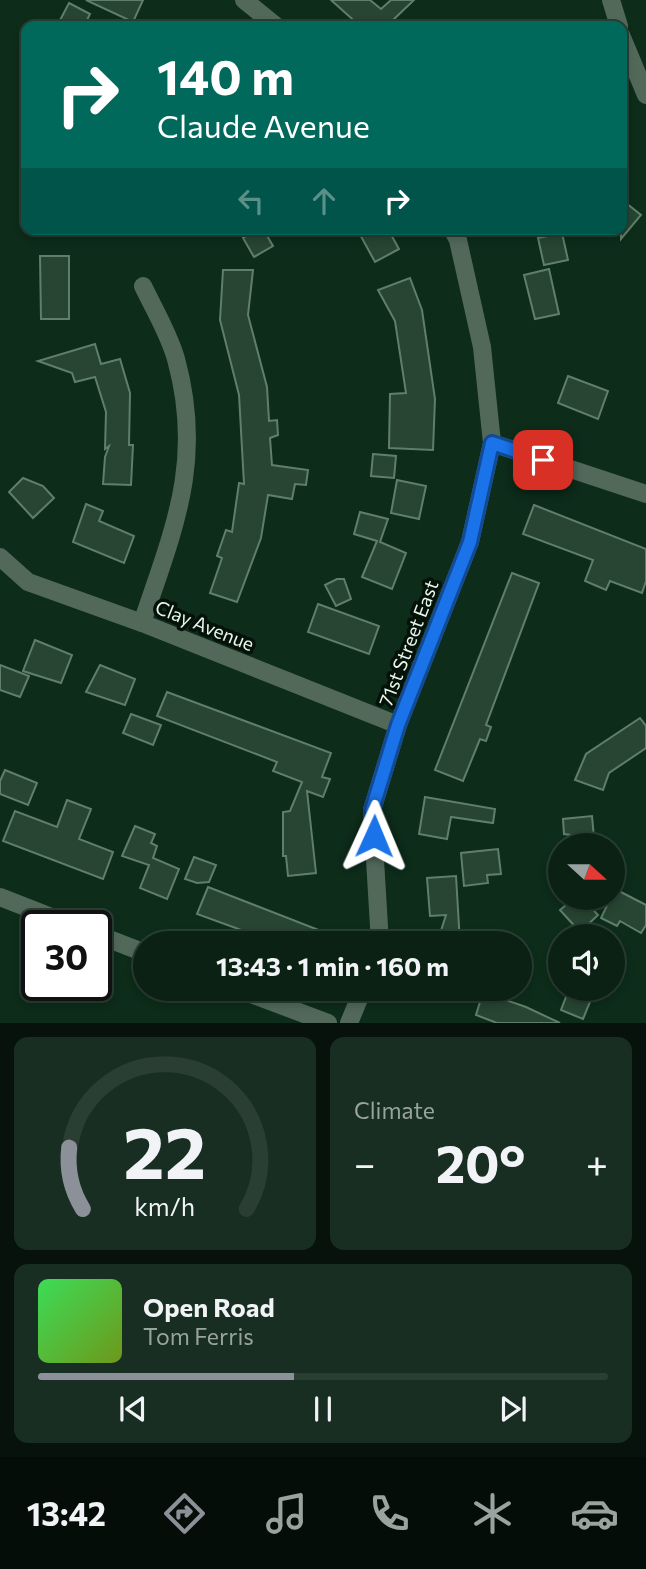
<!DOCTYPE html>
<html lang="en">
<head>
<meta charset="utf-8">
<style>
	:root { --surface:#0a2114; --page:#182e22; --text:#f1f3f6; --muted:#99a3a0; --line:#2a3e34; --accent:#8c9099 }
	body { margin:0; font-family:Commissioner,sans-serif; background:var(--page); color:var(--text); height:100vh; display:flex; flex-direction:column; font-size:26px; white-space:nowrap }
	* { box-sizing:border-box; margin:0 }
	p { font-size:23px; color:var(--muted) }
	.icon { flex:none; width:38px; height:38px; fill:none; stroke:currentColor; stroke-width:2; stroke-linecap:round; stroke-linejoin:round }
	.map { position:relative; height:1023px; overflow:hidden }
	.sheet { display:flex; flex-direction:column; gap:14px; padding:14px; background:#06120b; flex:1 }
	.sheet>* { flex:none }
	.banner { position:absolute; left:21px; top:21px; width:606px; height:214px; border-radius:14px; box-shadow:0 4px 10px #0003,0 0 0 2px var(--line); background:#00695c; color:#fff; overflow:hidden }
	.needle { width:46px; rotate:111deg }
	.buttons { position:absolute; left:548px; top:833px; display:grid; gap:14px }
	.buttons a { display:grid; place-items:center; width:77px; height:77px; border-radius:50%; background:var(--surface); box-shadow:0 4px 10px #0003,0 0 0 2px var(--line); font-size:35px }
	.speed { position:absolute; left:21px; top:910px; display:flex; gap:14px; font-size:35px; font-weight:700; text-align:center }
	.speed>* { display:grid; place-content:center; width:91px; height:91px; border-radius:50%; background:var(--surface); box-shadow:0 4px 10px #0003,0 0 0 2px var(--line); line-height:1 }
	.speed .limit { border:4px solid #111; border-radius:10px; background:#fff; color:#111 }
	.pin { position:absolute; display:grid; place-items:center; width:60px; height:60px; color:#fff; margin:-30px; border-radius:14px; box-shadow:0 4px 10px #0006 }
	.me { position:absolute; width:77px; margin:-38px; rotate:1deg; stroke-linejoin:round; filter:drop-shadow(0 0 5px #0008) }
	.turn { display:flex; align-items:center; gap:24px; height:147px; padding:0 21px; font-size:32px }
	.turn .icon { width:91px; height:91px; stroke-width:2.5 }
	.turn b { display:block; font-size:49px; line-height:60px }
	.lanes { display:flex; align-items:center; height:66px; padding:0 21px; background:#0003; justify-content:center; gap:35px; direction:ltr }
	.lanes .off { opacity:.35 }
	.big { font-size:52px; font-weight:700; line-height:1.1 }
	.sheet .widget { flex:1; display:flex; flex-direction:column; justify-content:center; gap:10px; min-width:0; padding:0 24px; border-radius:14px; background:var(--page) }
	.sheet .dial { align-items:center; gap:0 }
	.dial svg { height:182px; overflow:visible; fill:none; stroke:var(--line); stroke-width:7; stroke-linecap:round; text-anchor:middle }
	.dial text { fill:var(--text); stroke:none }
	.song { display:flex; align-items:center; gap:21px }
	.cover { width:84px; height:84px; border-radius:10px; background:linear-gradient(135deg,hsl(130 70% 55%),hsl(80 70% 35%)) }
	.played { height:7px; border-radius:4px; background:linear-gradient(90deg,var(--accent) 45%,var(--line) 45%) }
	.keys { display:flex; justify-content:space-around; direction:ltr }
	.heat { display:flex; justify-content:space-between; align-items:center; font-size:38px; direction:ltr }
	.sheet .tiles { flex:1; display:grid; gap:14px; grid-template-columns:1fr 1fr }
	.widget:last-child { grid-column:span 2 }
	.trip { position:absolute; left:133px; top:931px; width:399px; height:70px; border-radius:35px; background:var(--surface); box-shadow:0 4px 10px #0003,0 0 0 2px var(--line); font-weight:700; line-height:70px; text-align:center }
	.tabs { display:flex; height:112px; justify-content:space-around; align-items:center; background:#040d08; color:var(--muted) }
	.tabs .icon { width:49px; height:49px }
	.tabs .current { color:var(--accent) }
	.tabs b { font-size:32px; color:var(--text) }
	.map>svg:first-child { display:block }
	.building { fill:#274532; stroke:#5f7f6a; stroke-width:2 }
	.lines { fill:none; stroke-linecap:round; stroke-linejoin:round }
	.street { stroke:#52695a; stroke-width:18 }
	.route-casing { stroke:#114b97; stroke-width:18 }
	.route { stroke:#1a73e8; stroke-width:12 }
	.labels { text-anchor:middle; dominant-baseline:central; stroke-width:7; stroke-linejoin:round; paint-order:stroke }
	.street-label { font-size:19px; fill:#e6f8eb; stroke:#051109 }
</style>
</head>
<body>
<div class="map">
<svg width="646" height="1023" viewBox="0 0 646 1023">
	<rect width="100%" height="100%" fill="#0d2c1a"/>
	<g class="building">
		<polygon points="86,0 143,0 133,22"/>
		<polygon points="331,0 370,0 381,9 391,0 414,0 393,20 400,26 360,26"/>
		<polygon points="69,3 90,14 84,26 57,26"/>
		<polygon points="621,199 641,215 621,239"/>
		<polygon points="259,229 263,229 273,246 254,257 243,238"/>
		<polygon points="357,229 388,229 399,249 375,262"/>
		<polygon points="562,233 568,260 544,265 538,238"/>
		<polygon points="40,256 69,256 69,319 41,319"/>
		<polygon points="549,269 559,314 535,319 524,275"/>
		<polygon points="223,270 253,270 248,315 267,387 269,421 277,420 278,435 270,438 272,465 308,470 306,485 295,484 292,499 268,495 261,538 237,602 210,593 222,558 217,556 226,530 232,532 239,483 244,484 239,395 220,320"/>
		<polygon points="410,278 422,310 435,399 433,450 389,448 390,394 406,393 395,321 378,290"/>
		<polygon points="95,344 101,364 120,359 130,393 129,445 133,445 131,485 103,484 105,457 109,446 105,449 106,412 95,377 75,382 72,373 38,361"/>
		<polygon points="568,376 608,391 598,419 558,403"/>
		<polygon points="373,454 396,456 394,478 371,476"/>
		<polygon points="23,478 43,486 54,498 33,518 9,492"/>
		<polygon points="397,480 426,486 419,519 391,513"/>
		<polygon points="86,504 103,511 99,521 134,536 124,563 73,542"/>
		<polygon points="534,505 646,549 646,581 642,593 610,581 606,590 585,581 593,560 523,534"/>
		<polygon points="360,512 388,519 380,542 406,553 392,589 362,577 377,541 354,534"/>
		<polygon points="512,573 539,583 486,725 491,727 486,741 480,739 463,781 435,770"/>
		<polygon points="337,579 344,579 351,599 336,606 325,585"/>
		<polygon points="318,604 379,626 369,654 308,632"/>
		<polygon points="35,640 72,655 61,683 23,671"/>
		<polygon points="0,665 29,676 20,697 0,690"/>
		<polygon points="100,665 135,679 125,705 86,692"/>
		<polygon points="167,692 331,753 322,777 330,779 323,797 307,791 316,873 288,876 286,856 283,856 283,812 290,811 302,782 273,771 277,762 157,716"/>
		<polygon points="131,714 161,725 153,745 123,733"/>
		<polygon points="640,718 646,726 646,748 609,773 603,790 575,780 586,754"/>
		<polygon points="5,770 37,783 28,805 0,794 0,781"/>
		<polygon points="425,797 495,809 493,823 451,817 447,839 419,834"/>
		<polygon points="67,800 91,809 79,839 113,852 103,879 3,841 15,811 57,827"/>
		<polygon points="592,816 594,838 564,834 563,819"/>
		<polygon points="135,826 155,834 151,843 157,846 153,858 179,869 167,899 140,888 149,865 122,856"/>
		<polygon points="498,849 501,874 487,875 488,883 464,886 461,853"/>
		<polygon points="194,857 216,865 209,882 197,883 185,879"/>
		<polygon points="456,876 460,943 437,943 446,915 430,916 427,878"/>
		<polygon points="208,887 347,941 346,943 277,943 197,914"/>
		<polygon points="615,889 646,905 646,925 641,933 620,921 617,926 601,918"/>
		<polygon points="574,898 582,898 598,915 580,932 560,910"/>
		<polygon points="569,989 592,997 583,1019 561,1010"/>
		<polygon points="483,992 526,1007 560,1023 497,1023 476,1015"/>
	</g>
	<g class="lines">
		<g class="street">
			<polyline points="244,0 276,26"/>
			<polyline points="611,0 619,26"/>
			<polyline points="621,35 646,95"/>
			<polyline points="492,443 646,494"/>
			<polyline points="0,557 28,582 142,623 398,725"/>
			<path d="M142,623C174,528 204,461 176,359C169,334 154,309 143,286"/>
			<polyline points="0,897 74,926"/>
			<polyline points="96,934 145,953"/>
			<polyline points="380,943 372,810 398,725 470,542 492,443 482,347 458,240 452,229"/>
			<polyline points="238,989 328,1023"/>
			<polyline points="349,1023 363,989"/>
		</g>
	</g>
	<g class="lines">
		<g class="route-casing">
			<polyline id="route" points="374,836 372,810 398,725 470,542 492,443 543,460"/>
		</g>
		<use href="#route" class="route"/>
	</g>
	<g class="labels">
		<g class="street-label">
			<text transform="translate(205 625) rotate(22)">Clay Avenue</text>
			<text transform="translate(408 643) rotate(-69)">71st Street East</text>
		</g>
	</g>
</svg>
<div class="buttons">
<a><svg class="needle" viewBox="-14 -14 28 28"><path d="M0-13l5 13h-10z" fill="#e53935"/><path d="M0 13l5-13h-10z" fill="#99a3a0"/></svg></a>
<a><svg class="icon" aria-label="sound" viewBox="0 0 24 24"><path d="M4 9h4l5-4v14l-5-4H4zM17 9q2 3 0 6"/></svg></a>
</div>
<div class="speed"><div class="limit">30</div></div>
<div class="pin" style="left:543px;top:460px;background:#d93025"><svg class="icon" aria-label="arrive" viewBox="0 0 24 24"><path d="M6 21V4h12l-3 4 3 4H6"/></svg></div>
<svg class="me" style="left:374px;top:836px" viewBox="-20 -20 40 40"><path d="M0-17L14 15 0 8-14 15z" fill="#1a73e8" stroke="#fff" stroke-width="4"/></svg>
<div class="trip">13:43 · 1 min · 160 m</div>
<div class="banner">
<div class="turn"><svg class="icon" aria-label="right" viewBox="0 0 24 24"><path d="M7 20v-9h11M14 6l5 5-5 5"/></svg><div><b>140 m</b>Claude Avenue</div></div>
<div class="lanes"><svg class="icon off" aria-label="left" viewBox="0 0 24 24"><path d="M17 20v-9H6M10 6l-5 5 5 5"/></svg><svg class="icon off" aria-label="ahead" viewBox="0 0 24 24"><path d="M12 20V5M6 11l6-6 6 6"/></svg><svg class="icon" aria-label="right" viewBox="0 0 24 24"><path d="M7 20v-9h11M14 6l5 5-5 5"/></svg></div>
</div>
</div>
<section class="sheet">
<div class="tiles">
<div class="widget dial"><svg viewBox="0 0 100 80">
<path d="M14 69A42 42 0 1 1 86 69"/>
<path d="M14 69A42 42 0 0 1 8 42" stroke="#8c9099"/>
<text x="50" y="56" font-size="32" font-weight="700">22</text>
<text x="50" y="72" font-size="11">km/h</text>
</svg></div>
<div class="widget"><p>Climate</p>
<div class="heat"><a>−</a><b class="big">20°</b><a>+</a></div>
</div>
<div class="widget">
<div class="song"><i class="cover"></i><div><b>Open Road</b><p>Tom Ferris</p></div></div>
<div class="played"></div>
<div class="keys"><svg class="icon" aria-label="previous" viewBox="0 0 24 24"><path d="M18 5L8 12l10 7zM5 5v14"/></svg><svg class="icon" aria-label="pause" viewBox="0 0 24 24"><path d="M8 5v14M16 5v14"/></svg><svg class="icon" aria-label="next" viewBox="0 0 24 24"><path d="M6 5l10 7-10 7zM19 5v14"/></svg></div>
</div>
</div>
</section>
<nav class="tabs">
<b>13:42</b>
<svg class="icon current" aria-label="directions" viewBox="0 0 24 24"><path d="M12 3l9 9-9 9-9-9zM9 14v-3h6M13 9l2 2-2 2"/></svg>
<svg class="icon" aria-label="music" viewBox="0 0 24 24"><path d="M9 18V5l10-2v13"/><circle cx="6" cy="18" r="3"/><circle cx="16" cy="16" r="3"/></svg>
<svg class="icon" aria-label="phone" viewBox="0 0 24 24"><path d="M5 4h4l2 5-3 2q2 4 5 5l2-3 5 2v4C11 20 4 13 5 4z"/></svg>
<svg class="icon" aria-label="climate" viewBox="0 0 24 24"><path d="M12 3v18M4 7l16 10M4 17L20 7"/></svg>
<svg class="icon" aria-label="car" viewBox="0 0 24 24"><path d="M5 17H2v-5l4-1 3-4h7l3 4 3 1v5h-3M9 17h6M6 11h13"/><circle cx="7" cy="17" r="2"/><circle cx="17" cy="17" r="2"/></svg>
</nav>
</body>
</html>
